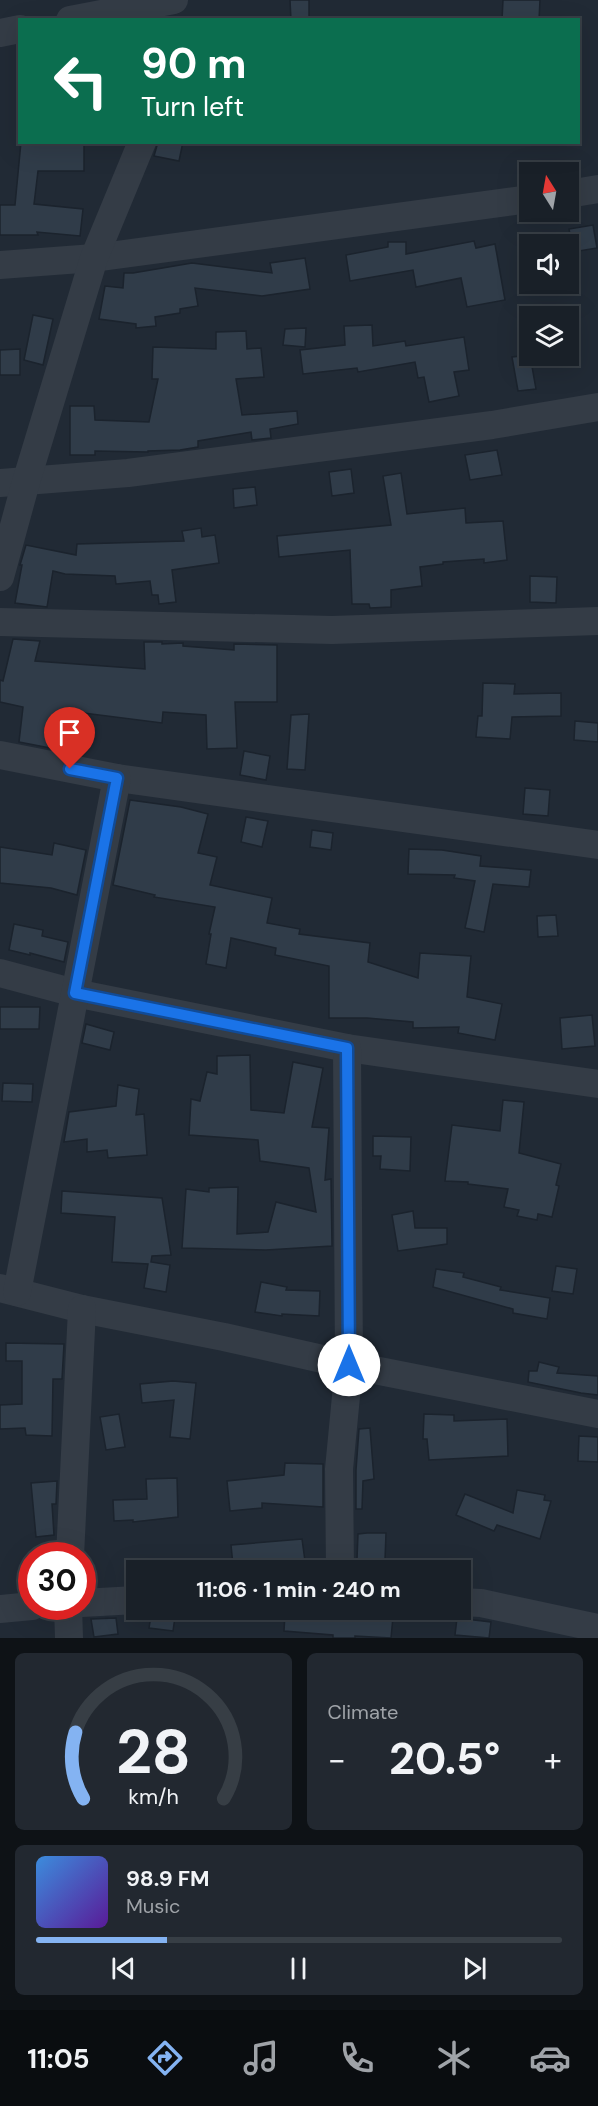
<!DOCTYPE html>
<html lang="en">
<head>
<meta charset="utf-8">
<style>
	:root { --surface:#192028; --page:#222830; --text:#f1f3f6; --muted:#9fa3a8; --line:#373e45; --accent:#84b3f2 }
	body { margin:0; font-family:"DM Sans",sans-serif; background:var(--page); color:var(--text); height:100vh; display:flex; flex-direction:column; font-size:22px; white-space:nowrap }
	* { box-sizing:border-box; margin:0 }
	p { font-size:20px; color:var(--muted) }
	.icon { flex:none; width:33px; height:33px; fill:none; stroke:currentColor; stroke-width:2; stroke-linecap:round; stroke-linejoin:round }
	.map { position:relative; height:1638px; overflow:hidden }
	.side { display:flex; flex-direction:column; gap:15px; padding:15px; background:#0e1216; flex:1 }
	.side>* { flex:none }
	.banner { position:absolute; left:18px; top:18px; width:562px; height:126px; border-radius:0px; box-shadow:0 6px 24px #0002,0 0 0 2px var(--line); background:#0b6e4f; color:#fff; overflow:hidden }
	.needle { width:39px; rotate:349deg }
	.controls { position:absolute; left:519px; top:162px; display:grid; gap:12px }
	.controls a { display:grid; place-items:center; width:60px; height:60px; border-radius:0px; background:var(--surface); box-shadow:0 6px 24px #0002,0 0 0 2px var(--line); font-size:30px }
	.speed { position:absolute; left:18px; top:1542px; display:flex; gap:12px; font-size:30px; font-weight:700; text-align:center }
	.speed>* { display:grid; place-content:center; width:78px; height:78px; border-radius:50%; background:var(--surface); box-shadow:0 6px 24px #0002,0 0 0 2px var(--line); line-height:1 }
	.speed .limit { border:9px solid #d22; background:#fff; color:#111 }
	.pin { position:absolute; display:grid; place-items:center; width:51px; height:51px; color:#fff; margin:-62px -26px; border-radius:50% 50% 50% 0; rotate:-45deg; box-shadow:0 0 6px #0007 }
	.pin .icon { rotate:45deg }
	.me { position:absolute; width:66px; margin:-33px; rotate:0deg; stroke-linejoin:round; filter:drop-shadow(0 0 4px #0008) }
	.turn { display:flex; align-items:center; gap:21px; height:126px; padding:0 24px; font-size:27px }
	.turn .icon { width:78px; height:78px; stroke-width:2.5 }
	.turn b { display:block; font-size:42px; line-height:51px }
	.big { font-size:45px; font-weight:700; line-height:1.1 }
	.side .widget { flex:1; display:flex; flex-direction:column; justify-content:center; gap:9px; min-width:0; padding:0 21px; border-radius:9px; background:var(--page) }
	.side .dial { align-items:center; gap:0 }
	.dial svg { height:156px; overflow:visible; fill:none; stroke:var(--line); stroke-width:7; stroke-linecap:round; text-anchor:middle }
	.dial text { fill:var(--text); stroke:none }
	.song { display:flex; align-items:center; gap:18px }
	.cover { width:72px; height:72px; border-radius:9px; background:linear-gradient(135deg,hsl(210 70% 55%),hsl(270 70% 35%)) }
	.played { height:6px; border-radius:3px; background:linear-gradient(90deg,var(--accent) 25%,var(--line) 25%) }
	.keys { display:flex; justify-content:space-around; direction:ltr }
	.heat { display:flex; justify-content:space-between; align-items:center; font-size:33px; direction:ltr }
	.side .tiles { flex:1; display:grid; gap:15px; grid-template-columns:1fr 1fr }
	.widget:last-child { grid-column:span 2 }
	.trip { position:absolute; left:126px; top:1560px; width:345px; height:60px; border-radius:0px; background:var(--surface); box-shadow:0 6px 24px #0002,0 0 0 2px var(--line); font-weight:700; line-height:60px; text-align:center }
	.tab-bar { display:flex; height:96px; justify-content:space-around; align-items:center; background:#0a0d10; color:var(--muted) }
	.tab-bar .icon { width:42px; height:42px }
	.tab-bar .active { color:var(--accent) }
	.tab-bar b { font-size:27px; color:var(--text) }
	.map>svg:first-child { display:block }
	.building { fill:#303c49; stroke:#1b232d; stroke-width:1.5 }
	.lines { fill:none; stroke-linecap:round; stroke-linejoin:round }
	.minor { stroke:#343c46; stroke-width:28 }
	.route-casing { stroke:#114b97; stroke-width:15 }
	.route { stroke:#1a73e8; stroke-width:10 }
</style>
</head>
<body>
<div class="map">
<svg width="598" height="1638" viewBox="0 0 598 1638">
	<rect width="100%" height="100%" fill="#212a35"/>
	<g class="building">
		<polygon points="290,0 309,0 309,20 291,20"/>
		<polygon points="503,0 540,0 539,20 502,20"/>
		<polygon points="21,142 84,142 84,171 38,171 34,204 83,209 80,236 37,232 38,235 0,235 0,205 15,205"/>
		<polygon points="158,142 183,142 179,161 154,156"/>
		<polygon points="593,225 597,248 573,252 569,229"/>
		<polygon points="474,241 476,248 495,244 505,300 467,307 461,278 416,287 413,270 350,281 346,255 388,247 388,242 406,242 406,254"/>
		<polygon points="305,258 310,289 262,296 195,288 198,306 180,309 180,313 155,317 156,326 136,328 136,324 99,319 105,286 123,288 124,273 133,273 192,263 272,273 270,263"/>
		<polygon points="33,315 53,319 43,365 24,360"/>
		<polygon points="372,325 373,346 405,341 406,346 464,337 469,370 454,372 459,396 429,402 424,377 418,378 415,362 358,372 357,368 303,374 300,350 345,345 344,326"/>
		<polygon points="306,328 305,347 283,345 285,329"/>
		<polygon points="246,331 247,349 261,348 264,377 236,379 242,415 297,411 298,424 270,429 271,438 252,440 251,432 198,441 198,447 180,450 148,451 148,452 95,451 95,455 70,455 70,406 94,406 95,420 149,422 158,379 152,379 153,347 216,349 216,332"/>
		<polygon points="20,349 20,375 0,375 0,350"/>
		<polygon points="530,355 536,389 518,391 512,357"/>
		<polygon points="497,450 502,475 470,480 465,455"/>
		<polygon points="351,469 354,493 332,496 329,472"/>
		<polygon points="401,473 407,514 465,508 466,523 503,521 507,560 484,563 484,559 443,562 443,564 420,567 422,586 391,590 391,607 370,608 369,604 352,604 350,550 279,557 277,536 391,525 383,476"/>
		<polygon points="255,487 257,505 234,508 233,489"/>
		<polygon points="201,528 202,537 215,535 219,563 172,570 176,602 159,604 158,595 152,595 150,581 116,584 115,576 65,574 53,571 47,607 15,603 22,565 20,565 26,545 76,555 77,544 184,541 182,531"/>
		<polygon points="530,576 557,577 556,603 530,602"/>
		<polygon points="13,639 40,641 35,661 145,669 144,642 162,642 162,644 183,643 183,646 234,650 234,644 277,645 277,702 235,702 237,748 207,749 206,715 163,712 162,723 84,713 76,753 19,742 23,707 0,702 0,680 3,681"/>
		<polygon points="483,683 515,684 514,694 561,693 561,716 512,717 510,739 476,737 478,716 482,716"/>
		<polygon points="309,714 305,770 287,769 291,715"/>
		<polygon points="575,721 598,723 598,742 574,740"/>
		<polygon points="244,751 270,756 266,780 240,775"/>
		<polygon points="525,788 550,790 548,816 523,814"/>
		<polygon points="130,800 181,807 208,814 198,853 217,857 210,885 272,898 267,923 300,929 299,934 370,943 368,962 418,978 420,953 471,956 467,997 502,1004 495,1040 458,1033 459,1027 413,1028 413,1022 367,1018 329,1018 329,966 275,955 276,948 231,938 226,968 206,964 211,934 209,934 215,907 154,897 155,895 113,885"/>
		<polygon points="246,817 268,821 262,847 241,842"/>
		<polygon points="312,830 333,833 331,850 310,847"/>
		<polygon points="54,843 86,850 77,895 51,888 0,883 0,847 52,855"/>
		<polygon points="409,849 442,850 481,856 480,866 531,870 529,887 493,884 484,932 465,928 475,881 454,878 455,875 408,874"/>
		<polygon points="556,915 558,936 538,937 537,916"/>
		<polygon points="14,924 43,930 42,936 68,942 64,962 30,953 30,955 9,950"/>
		<polygon points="0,1007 40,1007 39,1029 0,1029"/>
		<polygon points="592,1015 595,1046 562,1049 560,1018"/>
		<polygon points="86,1024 114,1032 110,1050 82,1043"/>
		<polygon points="250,1055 251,1110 284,1113 293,1062 323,1068 312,1127 329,1128 325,1180 331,1179 332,1246 266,1250 182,1248 186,1189 209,1192 209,1188 238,1187 237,1234 268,1232 276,1202 316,1212 309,1168 260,1161 258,1140 189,1135 191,1099 200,1101 207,1072 217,1074 217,1056"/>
		<polygon points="3,1083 33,1084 32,1102 2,1101"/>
		<polygon points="118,1085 139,1089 136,1115 144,1114 147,1155 108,1158 107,1150 87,1152 87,1139 64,1142 69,1112 116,1106"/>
		<polygon points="503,1100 524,1102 519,1153 561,1164 556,1185 559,1186 552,1217 538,1214 537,1220 517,1216 519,1210 504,1207 508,1189 468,1184 468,1182 445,1181 452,1125 500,1131"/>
		<polygon points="373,1136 411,1137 410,1171 380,1169 381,1156 373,1156"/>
		<polygon points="62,1191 162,1198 171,1255 152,1256 151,1262 170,1265 166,1292 144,1288 148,1264 112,1262 115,1217 61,1213"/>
		<polygon points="413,1211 415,1228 447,1228 447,1244 398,1251 392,1215"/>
		<polygon points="556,1266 577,1269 573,1294 552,1291"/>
		<polygon points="436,1269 464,1273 463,1277 501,1287 500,1290 550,1298 547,1319 513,1313 513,1309 433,1287"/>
		<polygon points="261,1282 287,1287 286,1290 320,1291 319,1316 282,1314 282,1316 255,1312"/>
		<polygon points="6,1343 64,1344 62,1379 53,1379 52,1436 26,1435 25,1428 0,1429 0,1405 22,1404 22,1361 6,1361"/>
		<polygon points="539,1362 559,1367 557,1373 598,1376 598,1395 581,1393 528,1382 529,1371 537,1371"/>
		<polygon points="173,1381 196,1383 190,1439 170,1437 174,1400 142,1403 140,1384"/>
		<polygon points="119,1414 125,1447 106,1450 100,1417"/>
		<polygon points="424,1414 454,1415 454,1421 507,1419 508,1456 429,1460 427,1439 423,1439"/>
		<polygon points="370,1428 374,1479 363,1481 362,1509 356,1509 356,1470 359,1429"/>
		<polygon points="579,1436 598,1437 598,1462 578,1461"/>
		<polygon points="285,1463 323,1464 323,1507 262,1503 262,1508 230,1511 227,1481 284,1475"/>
		<polygon points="177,1478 178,1517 133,1522 133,1520 114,1521 113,1500 147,1499 146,1479"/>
		<polygon points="57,1481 56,1504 52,1504 54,1535 36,1537 31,1483"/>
		<polygon points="517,1490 545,1495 544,1500 551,1501 540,1539 497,1525 494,1531 456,1515 465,1494 513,1513"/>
		<polygon points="367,1533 386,1533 385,1560 357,1559 358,1534"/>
		<polygon points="302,1539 305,1561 278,1564 277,1561 233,1565 231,1545"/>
		<polygon points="152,1610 176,1610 173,1631 149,1628"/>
		<polygon points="285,1613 334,1617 334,1614 360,1614 393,1617 391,1638 355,1636 355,1638 333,1638 333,1635 284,1631"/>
		<polygon points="116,1618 118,1634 94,1637 91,1619"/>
		<polygon points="457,1618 491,1622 489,1638 455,1635"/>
	</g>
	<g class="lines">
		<g class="minor">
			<polyline points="70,20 174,0"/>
			<polyline points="0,33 20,29"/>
			<polyline points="568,194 598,189"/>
			<polyline points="0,265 94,258 530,199"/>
			<polyline points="0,483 128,473 492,425 598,407"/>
			<polyline points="0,577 26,482 94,258 142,142"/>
			<polyline points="0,622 332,630 598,621"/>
			<polyline points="0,755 117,778 598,845"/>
			<polyline points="0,973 75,993 347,1048 598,1084"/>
			<polyline points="0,1288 82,1309 224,1337 349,1365 598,1414"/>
			<polyline points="17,1292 117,778"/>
			<polyline points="70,1556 82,1309"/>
			<polyline points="340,1570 339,1469 349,1365 347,1048"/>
			<polyline points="460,1602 481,1603 598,1628"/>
			<polyline points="82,1603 136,1600"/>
			<polyline points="68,1606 69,1638"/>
			<polyline points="0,1609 32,1606"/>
		</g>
	</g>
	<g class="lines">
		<g class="route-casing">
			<polyline id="route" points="70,769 117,778 75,993 347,1048 349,1365"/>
		</g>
		<use href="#route" class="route"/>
	</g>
</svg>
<div class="controls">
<a><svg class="needle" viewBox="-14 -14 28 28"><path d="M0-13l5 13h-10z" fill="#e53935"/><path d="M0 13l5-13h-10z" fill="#9fa3a8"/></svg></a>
<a><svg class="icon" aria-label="sound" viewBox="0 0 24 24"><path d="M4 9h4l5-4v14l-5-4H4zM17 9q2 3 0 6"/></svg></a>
<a><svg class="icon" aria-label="layers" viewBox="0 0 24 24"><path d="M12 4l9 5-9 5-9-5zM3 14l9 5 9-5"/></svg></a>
</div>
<div class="speed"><div class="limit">30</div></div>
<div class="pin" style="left:70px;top:769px;background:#d93025"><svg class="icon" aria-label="arrive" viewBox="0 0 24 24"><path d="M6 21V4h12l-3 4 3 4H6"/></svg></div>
<svg class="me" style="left:349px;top:1365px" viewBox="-20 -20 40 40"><circle r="19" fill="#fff"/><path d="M0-13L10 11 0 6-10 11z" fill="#1a73e8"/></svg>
<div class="trip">11:06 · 1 min · 240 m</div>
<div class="banner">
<div class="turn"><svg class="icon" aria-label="left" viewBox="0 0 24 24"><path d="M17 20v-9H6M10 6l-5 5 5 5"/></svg><div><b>90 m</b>Turn left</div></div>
</div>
</div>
<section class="side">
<div class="tiles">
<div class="widget dial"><svg viewBox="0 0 100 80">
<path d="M14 69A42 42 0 1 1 86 69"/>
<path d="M14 69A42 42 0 0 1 10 35" stroke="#84b3f2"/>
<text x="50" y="56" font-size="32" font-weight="700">28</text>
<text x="50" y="72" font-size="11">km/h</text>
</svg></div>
<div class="widget"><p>Climate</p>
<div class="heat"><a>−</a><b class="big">20.5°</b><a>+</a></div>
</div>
<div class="widget">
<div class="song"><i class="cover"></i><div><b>98.9 FM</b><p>Music</p></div></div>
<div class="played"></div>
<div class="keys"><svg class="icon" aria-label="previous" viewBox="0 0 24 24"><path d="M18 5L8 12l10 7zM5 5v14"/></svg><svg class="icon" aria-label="pause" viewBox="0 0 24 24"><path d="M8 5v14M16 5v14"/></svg><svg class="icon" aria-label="next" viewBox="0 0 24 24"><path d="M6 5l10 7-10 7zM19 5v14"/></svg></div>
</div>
</div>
</section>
<nav class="tab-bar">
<b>11:05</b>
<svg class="icon active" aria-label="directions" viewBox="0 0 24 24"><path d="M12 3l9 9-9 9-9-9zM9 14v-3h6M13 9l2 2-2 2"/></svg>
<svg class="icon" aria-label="music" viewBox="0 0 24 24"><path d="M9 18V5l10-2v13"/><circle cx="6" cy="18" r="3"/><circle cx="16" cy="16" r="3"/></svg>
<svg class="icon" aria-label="phone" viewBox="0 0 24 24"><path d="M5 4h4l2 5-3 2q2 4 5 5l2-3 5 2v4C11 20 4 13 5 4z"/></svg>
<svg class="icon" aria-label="climate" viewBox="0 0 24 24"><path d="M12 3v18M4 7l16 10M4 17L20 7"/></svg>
<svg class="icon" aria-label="car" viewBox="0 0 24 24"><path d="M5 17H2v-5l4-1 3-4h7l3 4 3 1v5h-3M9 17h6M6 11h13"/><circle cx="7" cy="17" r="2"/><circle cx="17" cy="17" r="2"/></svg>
</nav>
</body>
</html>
